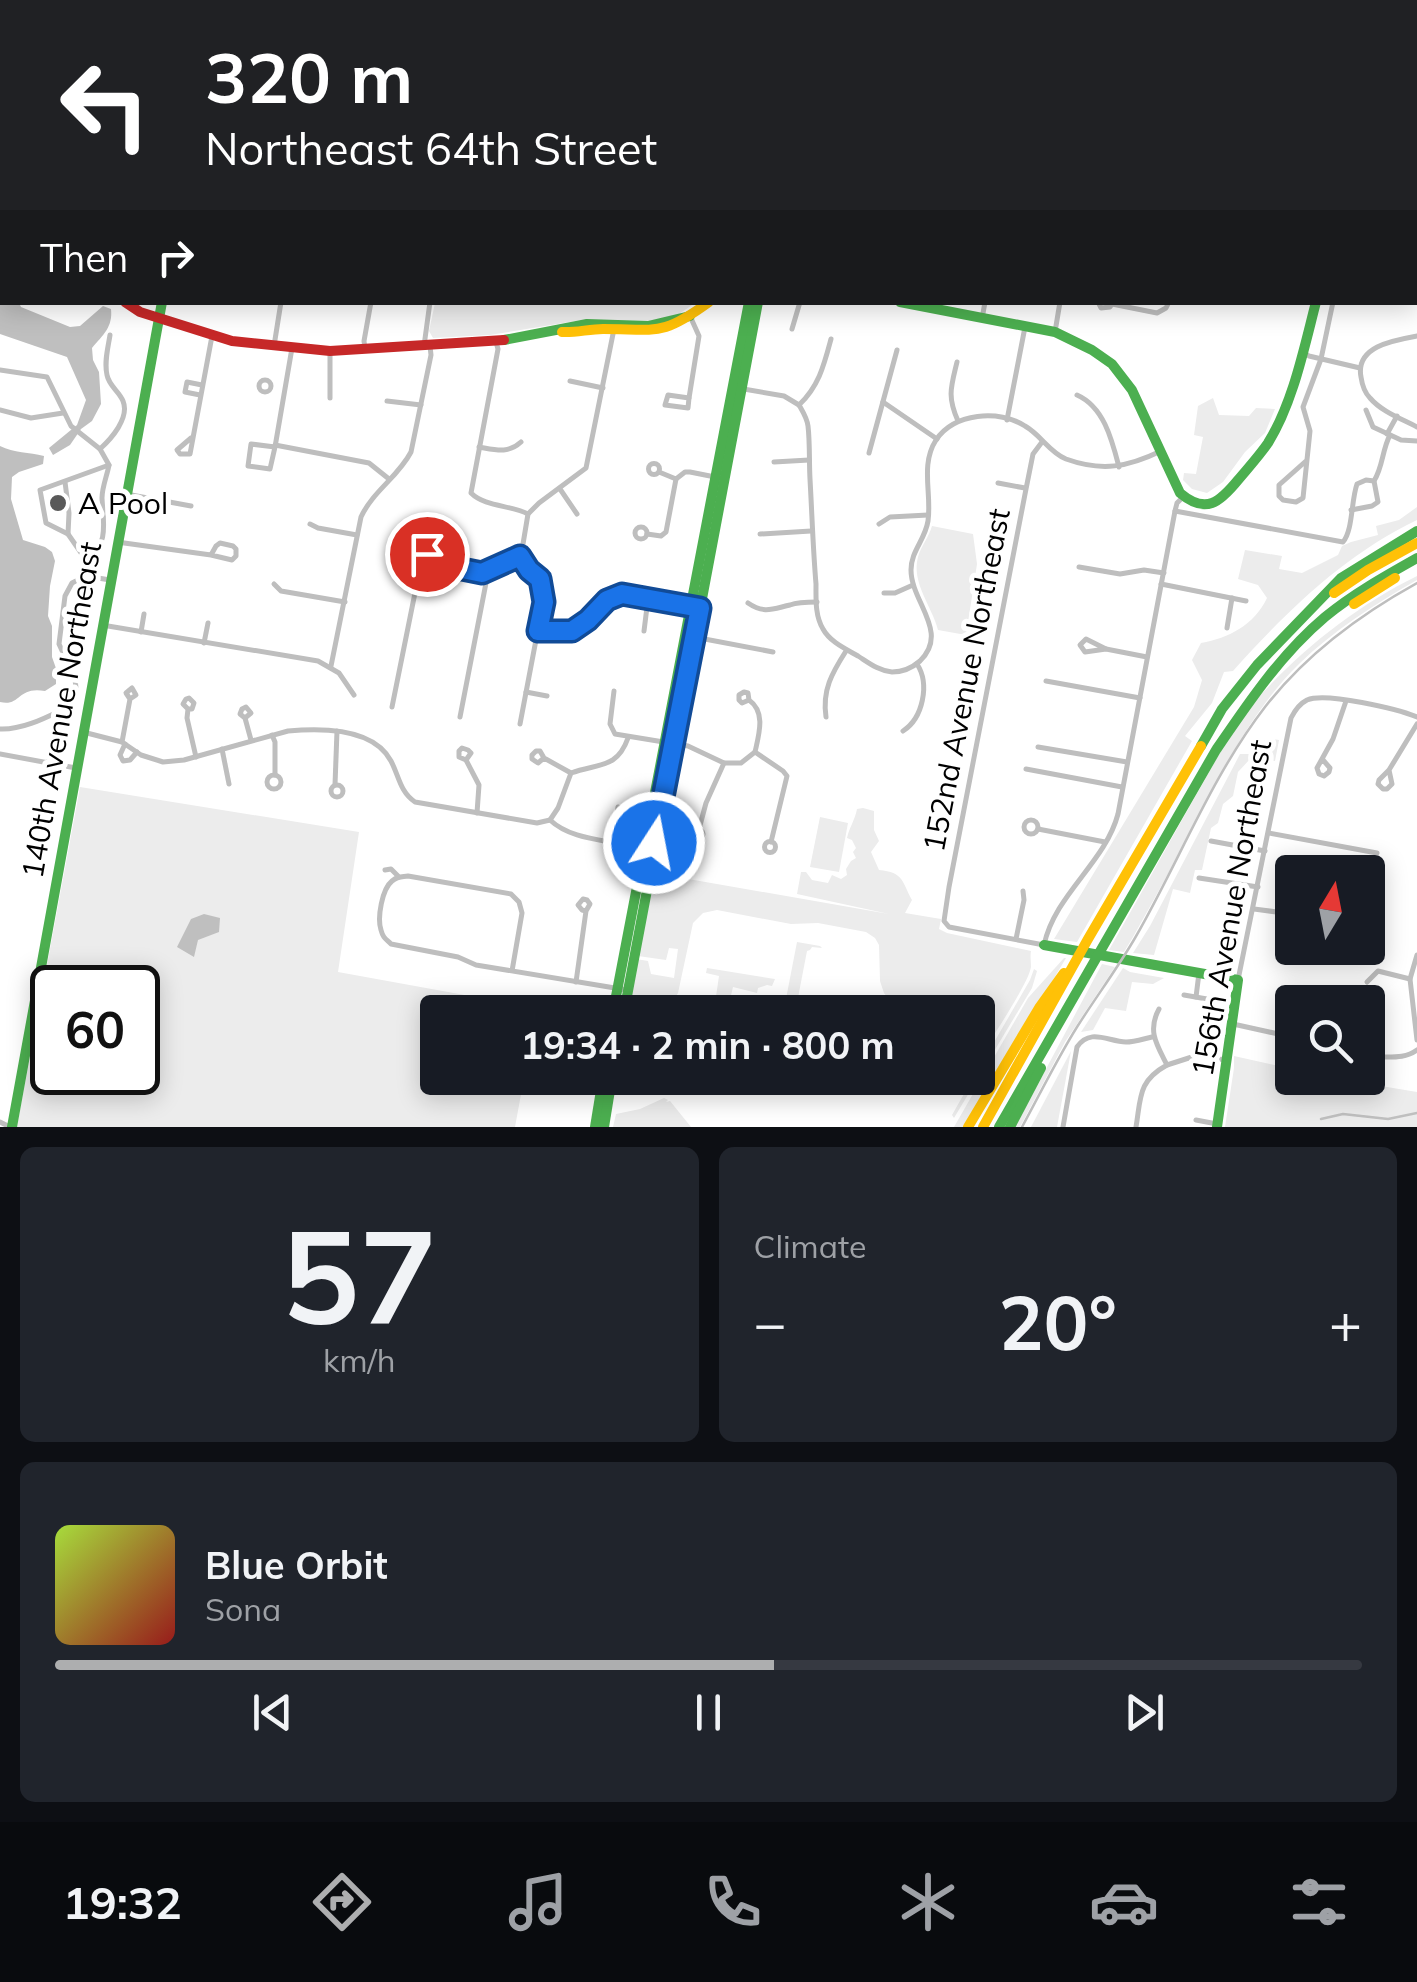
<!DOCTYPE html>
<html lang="en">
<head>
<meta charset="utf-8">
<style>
	:root { --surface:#171b24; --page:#20242c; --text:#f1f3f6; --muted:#9ea1a6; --line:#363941; --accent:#adaeaf }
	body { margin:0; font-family:Mulish,sans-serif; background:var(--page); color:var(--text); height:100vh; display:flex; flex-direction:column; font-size:38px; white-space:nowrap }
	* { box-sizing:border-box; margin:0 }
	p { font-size:32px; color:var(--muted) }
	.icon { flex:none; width:55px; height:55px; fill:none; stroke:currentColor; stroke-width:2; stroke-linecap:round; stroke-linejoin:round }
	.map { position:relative; height:1127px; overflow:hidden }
	.panel { display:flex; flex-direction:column; gap:20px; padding:20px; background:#0d0f14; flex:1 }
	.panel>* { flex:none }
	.top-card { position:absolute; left:0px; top:0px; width:1418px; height:305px; box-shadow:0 5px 25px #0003; background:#202124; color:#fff; overflow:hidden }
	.needle { width:65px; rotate:10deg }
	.buttons { position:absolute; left:1275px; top:855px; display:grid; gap:20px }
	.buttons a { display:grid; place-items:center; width:110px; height:110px; border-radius:10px; background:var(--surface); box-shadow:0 5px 25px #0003; font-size:50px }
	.speed { position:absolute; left:30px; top:965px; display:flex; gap:20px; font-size:50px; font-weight:700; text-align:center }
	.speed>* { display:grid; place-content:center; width:130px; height:130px; border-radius:50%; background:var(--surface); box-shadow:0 5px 25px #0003; line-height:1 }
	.speed .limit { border:5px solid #111; border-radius:15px; background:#fff; color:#111 }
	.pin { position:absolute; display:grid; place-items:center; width:85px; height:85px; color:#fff; margin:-42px; border:5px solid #fff; border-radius:50%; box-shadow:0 2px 10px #0007 }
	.me { position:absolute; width:110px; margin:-55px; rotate:11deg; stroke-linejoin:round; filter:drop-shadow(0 0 8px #0008) }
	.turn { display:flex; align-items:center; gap:35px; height:210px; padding:0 40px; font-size:45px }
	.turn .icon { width:130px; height:130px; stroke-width:2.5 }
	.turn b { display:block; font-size:70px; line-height:85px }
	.then { display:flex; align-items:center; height:95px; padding:0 40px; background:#0003; gap:20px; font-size:38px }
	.big { font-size:75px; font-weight:700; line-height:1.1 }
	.panel .tile { flex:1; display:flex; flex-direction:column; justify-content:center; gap:15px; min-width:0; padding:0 35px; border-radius:15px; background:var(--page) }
	.panel .dial { align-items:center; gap:0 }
	.dial b { font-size:130px; line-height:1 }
	.song { display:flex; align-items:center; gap:30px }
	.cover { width:120px; height:120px; border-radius:15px; background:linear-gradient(135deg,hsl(80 70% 55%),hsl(0 70% 35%)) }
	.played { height:10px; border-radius:5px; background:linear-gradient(90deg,var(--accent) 55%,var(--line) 55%) }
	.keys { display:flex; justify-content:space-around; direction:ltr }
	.heat { display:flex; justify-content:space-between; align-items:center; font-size:55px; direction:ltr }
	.panel .tiles { flex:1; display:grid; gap:20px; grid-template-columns:1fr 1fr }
	.tile:last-child { grid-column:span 2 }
	.trip { position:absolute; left:420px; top:995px; width:575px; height:100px; border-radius:10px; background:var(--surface); box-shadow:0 5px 25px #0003; font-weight:700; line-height:100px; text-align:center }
	.dock { display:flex; height:160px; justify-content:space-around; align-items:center; background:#090b0e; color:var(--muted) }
	.dock .icon { width:70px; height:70px }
	.dock .on { color:var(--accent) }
	.dock b { font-size:45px; color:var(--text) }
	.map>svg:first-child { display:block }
	.green { fill:#ececec; fill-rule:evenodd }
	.water { fill:#bfbfbf }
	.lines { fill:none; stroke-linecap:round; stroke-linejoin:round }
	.stream { stroke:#bfbfbf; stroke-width:2.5 }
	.street { stroke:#bebebe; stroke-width:5 }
	.fast { stroke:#4caf50; stroke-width:10 }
	.slow { stroke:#ffc107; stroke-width:10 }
	.jam { stroke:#c62828; stroke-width:10 }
	.tram { stroke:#bebebe; stroke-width:2.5 }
	.route-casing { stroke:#114b97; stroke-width:25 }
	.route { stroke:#1a73e8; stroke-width:18 }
	.poi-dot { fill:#595959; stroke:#fff; stroke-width:4 }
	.labels { text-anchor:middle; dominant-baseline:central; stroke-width:10; stroke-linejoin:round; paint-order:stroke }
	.poi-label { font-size:30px; fill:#000; stroke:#fff; text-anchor:start }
	.street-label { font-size:30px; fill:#000; stroke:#fff }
</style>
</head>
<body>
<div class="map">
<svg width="1417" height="1127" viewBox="0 0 1417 1127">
	<rect width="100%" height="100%" fill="#fff"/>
	<g class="green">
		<polygon points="435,303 695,303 679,314 659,323 582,320 490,335 433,338 429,331"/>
		<polygon points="1213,398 1219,415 1249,416 1256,408 1275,409 1265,433 1245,452 1223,482 1207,493 1192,489 1183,480 1184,473 1196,474 1203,437 1194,435 1198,406"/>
		<path d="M1417,507V520C1344,555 1287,611 1233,671L1224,672L1212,703L1185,736L1192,741L1077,942L1054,939L1194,707L1202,680L1192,660L1201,643C1229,638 1254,625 1267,598L1258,585L1238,579L1245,550L1282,556L1279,569L1302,573L1338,555L1342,546L1351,542L1378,535L1376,526L1399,520Z"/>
		<path d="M932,526L973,534L977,564L966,635L938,630C932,606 911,583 918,557C921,546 929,537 932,526Z"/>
		<path d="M1417,576V580C1375,604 1334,630 1299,664C1259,703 1231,754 1205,803C1182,848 1158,893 1133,937L1124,952L1109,950C1138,899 1166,848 1195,797C1214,765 1231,728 1256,700C1302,649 1356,606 1417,576Z"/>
		<polygon points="1267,738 1279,740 1275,761 1251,758 1238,772 1233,796 1223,804 1218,823 1211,828 1202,870 1195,870 1190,893 1173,889 1154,955 1133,953 1150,926 1240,754 1250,754"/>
		<path d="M80,787L359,832L338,972L536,1008L535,1012H438V1078H524L515,1127H17ZM52,988H138V1072H52Z"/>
		<path d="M863,808L874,811V830L879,841L871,852L879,870C904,872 902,882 912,900L905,913L941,919L939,929L947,933L1031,951C1030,956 1031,961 1031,967C1029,981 999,1027 990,1041L985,1042L978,1038V1012H911L891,1002L884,993L880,981L879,945L875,938L866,932L818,923L791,924L717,910L703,913L693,923L678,993C670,1006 670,1005 654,1003V1008L664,1010V1012H626L636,959L648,961L651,974L674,978L678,949L669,948L666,960L638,956L654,873L889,914L797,894L801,872H806L812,880L828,883L832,875L841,879L847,875L846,869L851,861L856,858L853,852L856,848L852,840L847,838C849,828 855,820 857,809Z"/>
		<polygon points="820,817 848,823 839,872 810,867"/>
		<polygon points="797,942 820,946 822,948 812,947 810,950 807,951 796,1008 785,1004"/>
		<polygon points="1064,958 1066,958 966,1127 954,1127 1028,998"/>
		<polygon points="1102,964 1115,967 1065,1042 1020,1127 1015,1127"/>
		<polygon points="707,968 775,979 772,986 767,985 758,988 757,993 733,987 727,1012 714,1010 719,976 706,973"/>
		<polygon points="1123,968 1130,972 1164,978 1153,984 1132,982 1126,1011 1105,1008 1093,1030 1081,1032"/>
		<polygon points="1034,969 1037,971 1032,988 954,1118 952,1115 973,1078 978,1078 978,1070 1030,980"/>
		<polygon points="1071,1051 1057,1127 1031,1127"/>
		<polygon points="1234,1056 1292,1069 1292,1078 1333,1078 1417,1092 1417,1127 1225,1127 1234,1068"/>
		<polygon points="664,1098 668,1100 666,1102 670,1101 691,1127 613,1127 616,1114 640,1109"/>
	</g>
	<g class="water">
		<path d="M2,268V302L19,303L21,307L70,327L80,326L103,306L111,309C113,327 103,335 92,348L93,360L99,372L101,404L92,421L81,429L70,445L53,455L49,448L77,425L86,400L67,357L0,334V270Z"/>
		<path d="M0,446C14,453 29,452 44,456L43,464L19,472L12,477L11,499L23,540L45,547L52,552L55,561L50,586L48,616L52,626V657L58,674L56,678V684L45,691C17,686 21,707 0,702Z"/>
		<polygon points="204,914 220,918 219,932 198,940 194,957 177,947 191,919"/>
	</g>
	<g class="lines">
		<g class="stream">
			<polyline points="978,2 979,0"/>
			<polyline points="1321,1119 1343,1114 1388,1119 1417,1113"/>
		</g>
		<g class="street">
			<polyline points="108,0 110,2"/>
			<polyline points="172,0 173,2"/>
			<polyline points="307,0 320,2"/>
			<polyline points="741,0 754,2"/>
			<polyline points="10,2 12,0"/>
			<polyline points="329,2 329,0"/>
			<polyline points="476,2 478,0"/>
			<polyline points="886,2 887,0"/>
			<polyline points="1041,2 1041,0"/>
			<polyline points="1116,2 1116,0"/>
			<polyline points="0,15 2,12"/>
			<polyline points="0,85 2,87"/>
			<polyline points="0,142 2,142"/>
			<polyline points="1415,272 1417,277"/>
			<polyline points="1098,302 1101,308 1110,307 1113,302"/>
			<polyline points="1112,304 1157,313 1166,308 1169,302"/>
			<polyline points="982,319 985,302"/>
			<polyline points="792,329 800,302"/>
			<polyline points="1055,332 1060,302"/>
			<path d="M1417,336C1395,340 1355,346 1361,377C1362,384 1365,393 1370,398C1382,412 1402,419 1417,427"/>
			<path d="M496,342L498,349L471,493C485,507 511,505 528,514"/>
			<polyline points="274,346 281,302"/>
			<polyline points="424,346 430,302"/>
			<polyline points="365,349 364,341 371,302"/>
			<polyline points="1303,352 1309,356 1360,368"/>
			<path d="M957,362C951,387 947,396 958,421"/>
			<polyline points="0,370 47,377 71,426 100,449"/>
			<circle cx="265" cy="386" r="6"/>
			<polyline points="570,381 603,388"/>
			<polyline points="732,387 784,396 799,405"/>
			<polyline points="200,395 185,392 187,382 202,385"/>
			<polygon points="668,395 689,398 688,408 665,405"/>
			<path d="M1077,395C1104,407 1112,440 1119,467"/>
			<polyline points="330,398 330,351"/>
			<polyline points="689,398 699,336 690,316"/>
			<polyline points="387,401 421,405"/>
			<polyline points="883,402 937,439"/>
			<path d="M799,405C803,412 807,418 808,426C810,443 809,461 810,479C812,514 813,549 816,584C816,599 815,616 823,629C830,642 846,649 858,656C869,663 879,671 892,672C902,672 912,668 920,661C950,632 911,602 911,570C911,551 925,540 928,521C932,494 920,465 936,440C954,413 999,409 1025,426C1041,435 1049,452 1066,459C1102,472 1128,467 1161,451"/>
			<path d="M799,405C819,386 824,365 831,339"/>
			<polyline points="0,410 31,418 63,413"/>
			<polyline points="1366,410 1373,427 1401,440 1417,441"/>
			<polyline points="1007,420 1025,327"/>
			<polyline points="1387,434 1397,416"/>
			<polyline points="191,438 177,450 180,454 190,454 212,336"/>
			<path d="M1042,442L1033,454L1026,489L949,887L944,921L949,927L1044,945C1055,894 1105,863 1118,814L1175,511L1177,503L1183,497"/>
			<polyline points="275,445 369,463 389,479"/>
			<polyline points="275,447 270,469 248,466 251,444 275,447 292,348"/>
			<path d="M479,447C496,450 508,454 521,442"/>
			<polyline points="869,453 897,350"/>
			<polyline points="1306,461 1279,485 1279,496 1283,500 1296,502 1303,498 1310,431 1303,407 1321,359 1333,302"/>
			<polyline points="774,462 809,460"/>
			<circle cx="654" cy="469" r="5.5"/>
			<polyline points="659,472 676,479 685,472 690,472 725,479"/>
			<polyline points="65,482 69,513 68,534 86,560"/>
			<polyline points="998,483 1025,488"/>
			<polyline points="560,489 577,514"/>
			<polyline points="126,494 191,506"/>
			<path d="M1351,510L1372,506L1378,502L1374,481C1383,467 1382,450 1390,435"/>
			<path d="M1175,511L1343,542C1353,530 1351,501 1357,484L1366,480L1374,481"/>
			<polyline points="310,524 318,528 357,535"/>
			<polyline points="879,524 890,517 928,515"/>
			<circle cx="641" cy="533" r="6"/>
			<polyline points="68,534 46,523 40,490 109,465"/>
			<polyline points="647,534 661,536 666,532 676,479"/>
			<polyline points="760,534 811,531"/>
			<polyline points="117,542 211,555 232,560 236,556 236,549 233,546 220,543 216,546 211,555"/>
			<polyline points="423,555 429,555 432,563"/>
			<path d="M86,560C110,545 103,521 102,498C102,487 107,476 109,465L100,449C111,439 130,418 123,401C119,391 109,386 107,375C104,362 108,348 110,335"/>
			<polyline points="1079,567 1120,574 1144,570 1164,573"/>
			<polyline points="86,576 110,580"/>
			<polyline points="274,584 281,591 345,602"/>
			<polyline points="1161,584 1246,601"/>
			<polyline points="884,593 895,593 913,585"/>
			<path d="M748,603C764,614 772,609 790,605C798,602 808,602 817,602"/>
			<polyline points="102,625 318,661 339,673 354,695"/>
			<polyline points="1227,628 1232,598"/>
			<polyline points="538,631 572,631 588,621 607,599 622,595 700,608"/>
			<polyline points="644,631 648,599"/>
			<polyline points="141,632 144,614"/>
			<polyline points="694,637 773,652"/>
			<polygon points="1086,639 1106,649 1085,652 1080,645"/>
			<polyline points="204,643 208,623"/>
			<polyline points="1106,649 1147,657"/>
			<path d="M331,666L361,517C373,491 398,477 411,452L431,355L430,346"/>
			<polyline points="1046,681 1140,698"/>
			<polyline points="614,691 610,724 615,734 688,746 724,763 741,763 755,752"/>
			<polyline points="526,692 547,696"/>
			<path d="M749,700L742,703L739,700V695L744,692L748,693L749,700C766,712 759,734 755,752L783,771L787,776L771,842"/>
			<polyline points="392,707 420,568 432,563 482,573 520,557"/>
			<polyline points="188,709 192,709 194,703 189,698 186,699 183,704 188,709 187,718 196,757"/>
			<polyline points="460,717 486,583 482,573"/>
			<path d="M826,717C822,690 832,673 846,651"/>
			<polyline points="245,718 251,713 246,707 242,709 240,714 245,718 251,740"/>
			<polyline points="520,724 543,603 540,579 529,570 521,556 528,514 539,503 586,468 614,329"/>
			<path d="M0,729C23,730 47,717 68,707"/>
			<path d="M903,731C923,718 930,684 917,664"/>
			<path d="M83,732L122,742L141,755L163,762L184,760L288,731C321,728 373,727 391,761C399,776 400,792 415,802L537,823L550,820C567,836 593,839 615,843"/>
			<polyline points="272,735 275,742 275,775"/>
			<polyline points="122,742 130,699 126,693 132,688 136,695 130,699"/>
			<polyline points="125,744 120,755 123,761 130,760 137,752"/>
			<polyline points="1038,747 1127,762"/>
			<polyline points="222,749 229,784"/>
			<polyline points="0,754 76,768"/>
			<polyline points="544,758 538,763 532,759 532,755 536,751 540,751 544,758 571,773"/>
			<polyline points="466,760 471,753 468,750 462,748 459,751 459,757 466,760 479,785 477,813"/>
			<polyline points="1323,760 1330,768 1329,772 1324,776 1319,774 1317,768 1333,739 1346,701"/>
			<polyline points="47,763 65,740 69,722 69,707 73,701 76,688 75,679 59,644 65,596 72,583 86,576 86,560"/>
			<polyline points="1026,769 1122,787"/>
			<polyline points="1389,770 1392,784 1387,789 1383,789 1378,784 1379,780 1389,770 1417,724"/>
			<circle cx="274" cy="782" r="7"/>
			<circle cx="337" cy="791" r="6"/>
			<polyline points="335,785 337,731"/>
			<polyline points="618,807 614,831 616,835 643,841"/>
			<circle cx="1031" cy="827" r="7"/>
			<path d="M550,820L558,808L571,773C599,763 617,769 628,738"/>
			<circle cx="698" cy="834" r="5"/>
			<polyline points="699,829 706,803 724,763"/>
			<polyline points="1038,829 1105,842"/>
			<polyline points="1269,833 1377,853"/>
			<polyline points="1211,841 1265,851"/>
			<circle cx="770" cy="847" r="5.5"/>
			<polyline points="385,870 391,869 398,876"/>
			<polyline points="1199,878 1258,887"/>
			<polyline points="1254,909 1292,914"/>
			<polyline points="1016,939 1024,900 1023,891"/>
			<polyline points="1417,955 1410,979 1417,1040"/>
			<path d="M512,971L522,913L519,902L511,894L408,876C401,877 398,876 392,881C382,889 377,918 381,930C383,938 386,939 391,944L458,957L476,965L627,990"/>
			<path d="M1238,980L1291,718C1295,710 1299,704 1307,700C1326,692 1398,709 1417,717"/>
			<polyline points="576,982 586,911 590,904 587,900 583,899 578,905 582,910 586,911"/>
			<polyline points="1367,982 1378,971 1410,979"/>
			<polyline points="1184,995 1207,999"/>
			<polyline points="1196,997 1199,973"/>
			<polyline points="1233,1024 1292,1037"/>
			<path d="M1368,1058C1385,1055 1402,1061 1417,1050"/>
			<polyline points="1167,1065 1195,1056 1227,1060"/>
			<polyline points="1196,1120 1217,1124"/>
			<polyline points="0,1122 10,1127"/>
			<path d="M1063,1127L1077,1047C1090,1028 1107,1041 1126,1042C1134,1042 1143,1039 1152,1037"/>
			<path d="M1136,1127C1141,1097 1138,1081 1167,1065C1157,1045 1147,1031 1159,1009"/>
		</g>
		<g class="fast">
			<polyline points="218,0 218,2"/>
			<polyline points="1357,0 1358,2"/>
			<polyline points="804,2 805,0"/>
			<polyline points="1415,103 1417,109"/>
			<polyline points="1415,128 1417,131"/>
			<polyline points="0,199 2,199"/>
			<polyline points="0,204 2,205"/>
			<path d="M900,302L1055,332L1092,350L1112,364L1132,390L1180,493C1206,515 1220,502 1238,480C1248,468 1259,456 1268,443C1293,403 1304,348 1316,302"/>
			<polyline points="504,340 587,324 648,326 690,316"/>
			<polyline points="1201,746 1222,709 1257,665 1341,578 1417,531"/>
			<polyline points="1044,945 1238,980 1217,1127"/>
			<polyline points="613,1012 749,302"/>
			<polyline points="624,1012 758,302"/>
			<polyline points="12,1127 162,302"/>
			<polyline points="595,1127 603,1078"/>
			<polyline points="604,1127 612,1078"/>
			<path d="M999,1127L1216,750C1248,703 1281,654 1325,617C1353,594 1385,576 1417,558"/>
			<polyline points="1010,1127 1041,1068"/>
		</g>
		<g class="slow">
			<polyline points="1392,0 1392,2"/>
			<path d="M562,332C575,333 589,329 603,329C658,329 661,337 709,302"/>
			<polyline points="1334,593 1368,570 1417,543"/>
			<polyline points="1354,604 1395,578"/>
			<polyline points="968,1127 1039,1008 1064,973"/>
			<polyline points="983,1127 1088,939 1201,746"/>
		</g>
		<g class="jam">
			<polyline points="813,2 814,0"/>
			<polyline points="125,302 140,312 232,341 330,351 504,340"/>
		</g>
		<path class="tram" d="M1022,1127C1040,1094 1057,1059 1077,1027C1096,997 1117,969 1135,938C1179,862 1211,777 1265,707C1306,654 1359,615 1417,583"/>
	</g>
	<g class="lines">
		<g class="route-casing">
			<polyline id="route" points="427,554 432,563 482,573 520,556 529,570 540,579 544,602 538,631 572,631 588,620 607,600 622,594 700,608 654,843"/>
		</g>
		<use href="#route" class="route"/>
	</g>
	<circle class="poi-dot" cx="58" cy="503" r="10"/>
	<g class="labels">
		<g class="poi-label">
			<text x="78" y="503">A Pool</text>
		</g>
		<g class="street-label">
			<text transform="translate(966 680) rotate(-79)">152nd Avenue Northeast</text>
			<text transform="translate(61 710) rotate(-80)">140th Avenue Northeast</text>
			<text transform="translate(1231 908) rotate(-80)">156th Avenue Northeast</text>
		</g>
	</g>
</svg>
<div class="buttons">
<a><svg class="needle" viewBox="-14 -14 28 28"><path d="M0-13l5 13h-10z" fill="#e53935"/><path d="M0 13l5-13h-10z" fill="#9ea1a6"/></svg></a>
<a><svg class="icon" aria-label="search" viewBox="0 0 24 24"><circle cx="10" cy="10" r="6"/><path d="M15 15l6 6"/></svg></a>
</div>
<div class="speed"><div class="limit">60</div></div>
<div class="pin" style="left:427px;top:554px;background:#d93025"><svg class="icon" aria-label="arrive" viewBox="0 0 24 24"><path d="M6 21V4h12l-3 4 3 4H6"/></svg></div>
<svg class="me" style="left:654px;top:843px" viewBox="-20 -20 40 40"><circle r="17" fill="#1a73e8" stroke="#fff" stroke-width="3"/><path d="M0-11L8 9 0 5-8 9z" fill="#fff"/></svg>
<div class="trip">19:34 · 2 min · 800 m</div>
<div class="top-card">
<div class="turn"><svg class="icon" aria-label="left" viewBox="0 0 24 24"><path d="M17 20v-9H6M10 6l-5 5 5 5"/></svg><div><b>320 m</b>Northeast 64th Street</div></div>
<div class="then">Then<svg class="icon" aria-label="right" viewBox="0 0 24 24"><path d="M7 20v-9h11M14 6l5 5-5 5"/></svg></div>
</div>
</div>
<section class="panel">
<div class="tiles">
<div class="tile dial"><b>57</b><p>km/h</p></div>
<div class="tile"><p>Climate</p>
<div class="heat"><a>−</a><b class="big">20°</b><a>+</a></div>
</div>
<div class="tile">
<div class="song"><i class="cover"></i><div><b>Blue Orbit</b><p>Sona</p></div></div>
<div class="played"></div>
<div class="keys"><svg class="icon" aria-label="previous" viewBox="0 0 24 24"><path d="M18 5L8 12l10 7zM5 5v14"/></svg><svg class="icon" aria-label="pause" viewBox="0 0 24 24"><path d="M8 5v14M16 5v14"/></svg><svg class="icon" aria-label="next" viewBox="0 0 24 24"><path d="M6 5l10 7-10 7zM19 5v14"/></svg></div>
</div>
</div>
</section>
<nav class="dock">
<b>19:32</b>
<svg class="icon on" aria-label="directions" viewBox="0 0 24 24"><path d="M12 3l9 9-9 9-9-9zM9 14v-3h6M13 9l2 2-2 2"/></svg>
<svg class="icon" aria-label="music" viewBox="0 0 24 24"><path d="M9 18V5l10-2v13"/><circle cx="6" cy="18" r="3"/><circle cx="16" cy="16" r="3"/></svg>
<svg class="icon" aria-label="phone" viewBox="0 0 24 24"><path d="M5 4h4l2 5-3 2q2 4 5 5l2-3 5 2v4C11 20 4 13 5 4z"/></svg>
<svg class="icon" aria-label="climate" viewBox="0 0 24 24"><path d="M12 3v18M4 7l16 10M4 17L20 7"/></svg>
<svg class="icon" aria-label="car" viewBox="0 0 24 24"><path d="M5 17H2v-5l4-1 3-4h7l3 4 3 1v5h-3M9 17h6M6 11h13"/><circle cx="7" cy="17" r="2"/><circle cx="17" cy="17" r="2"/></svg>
<svg class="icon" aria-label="filters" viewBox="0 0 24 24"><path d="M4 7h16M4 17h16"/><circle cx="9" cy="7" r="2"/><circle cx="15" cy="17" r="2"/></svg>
</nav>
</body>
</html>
